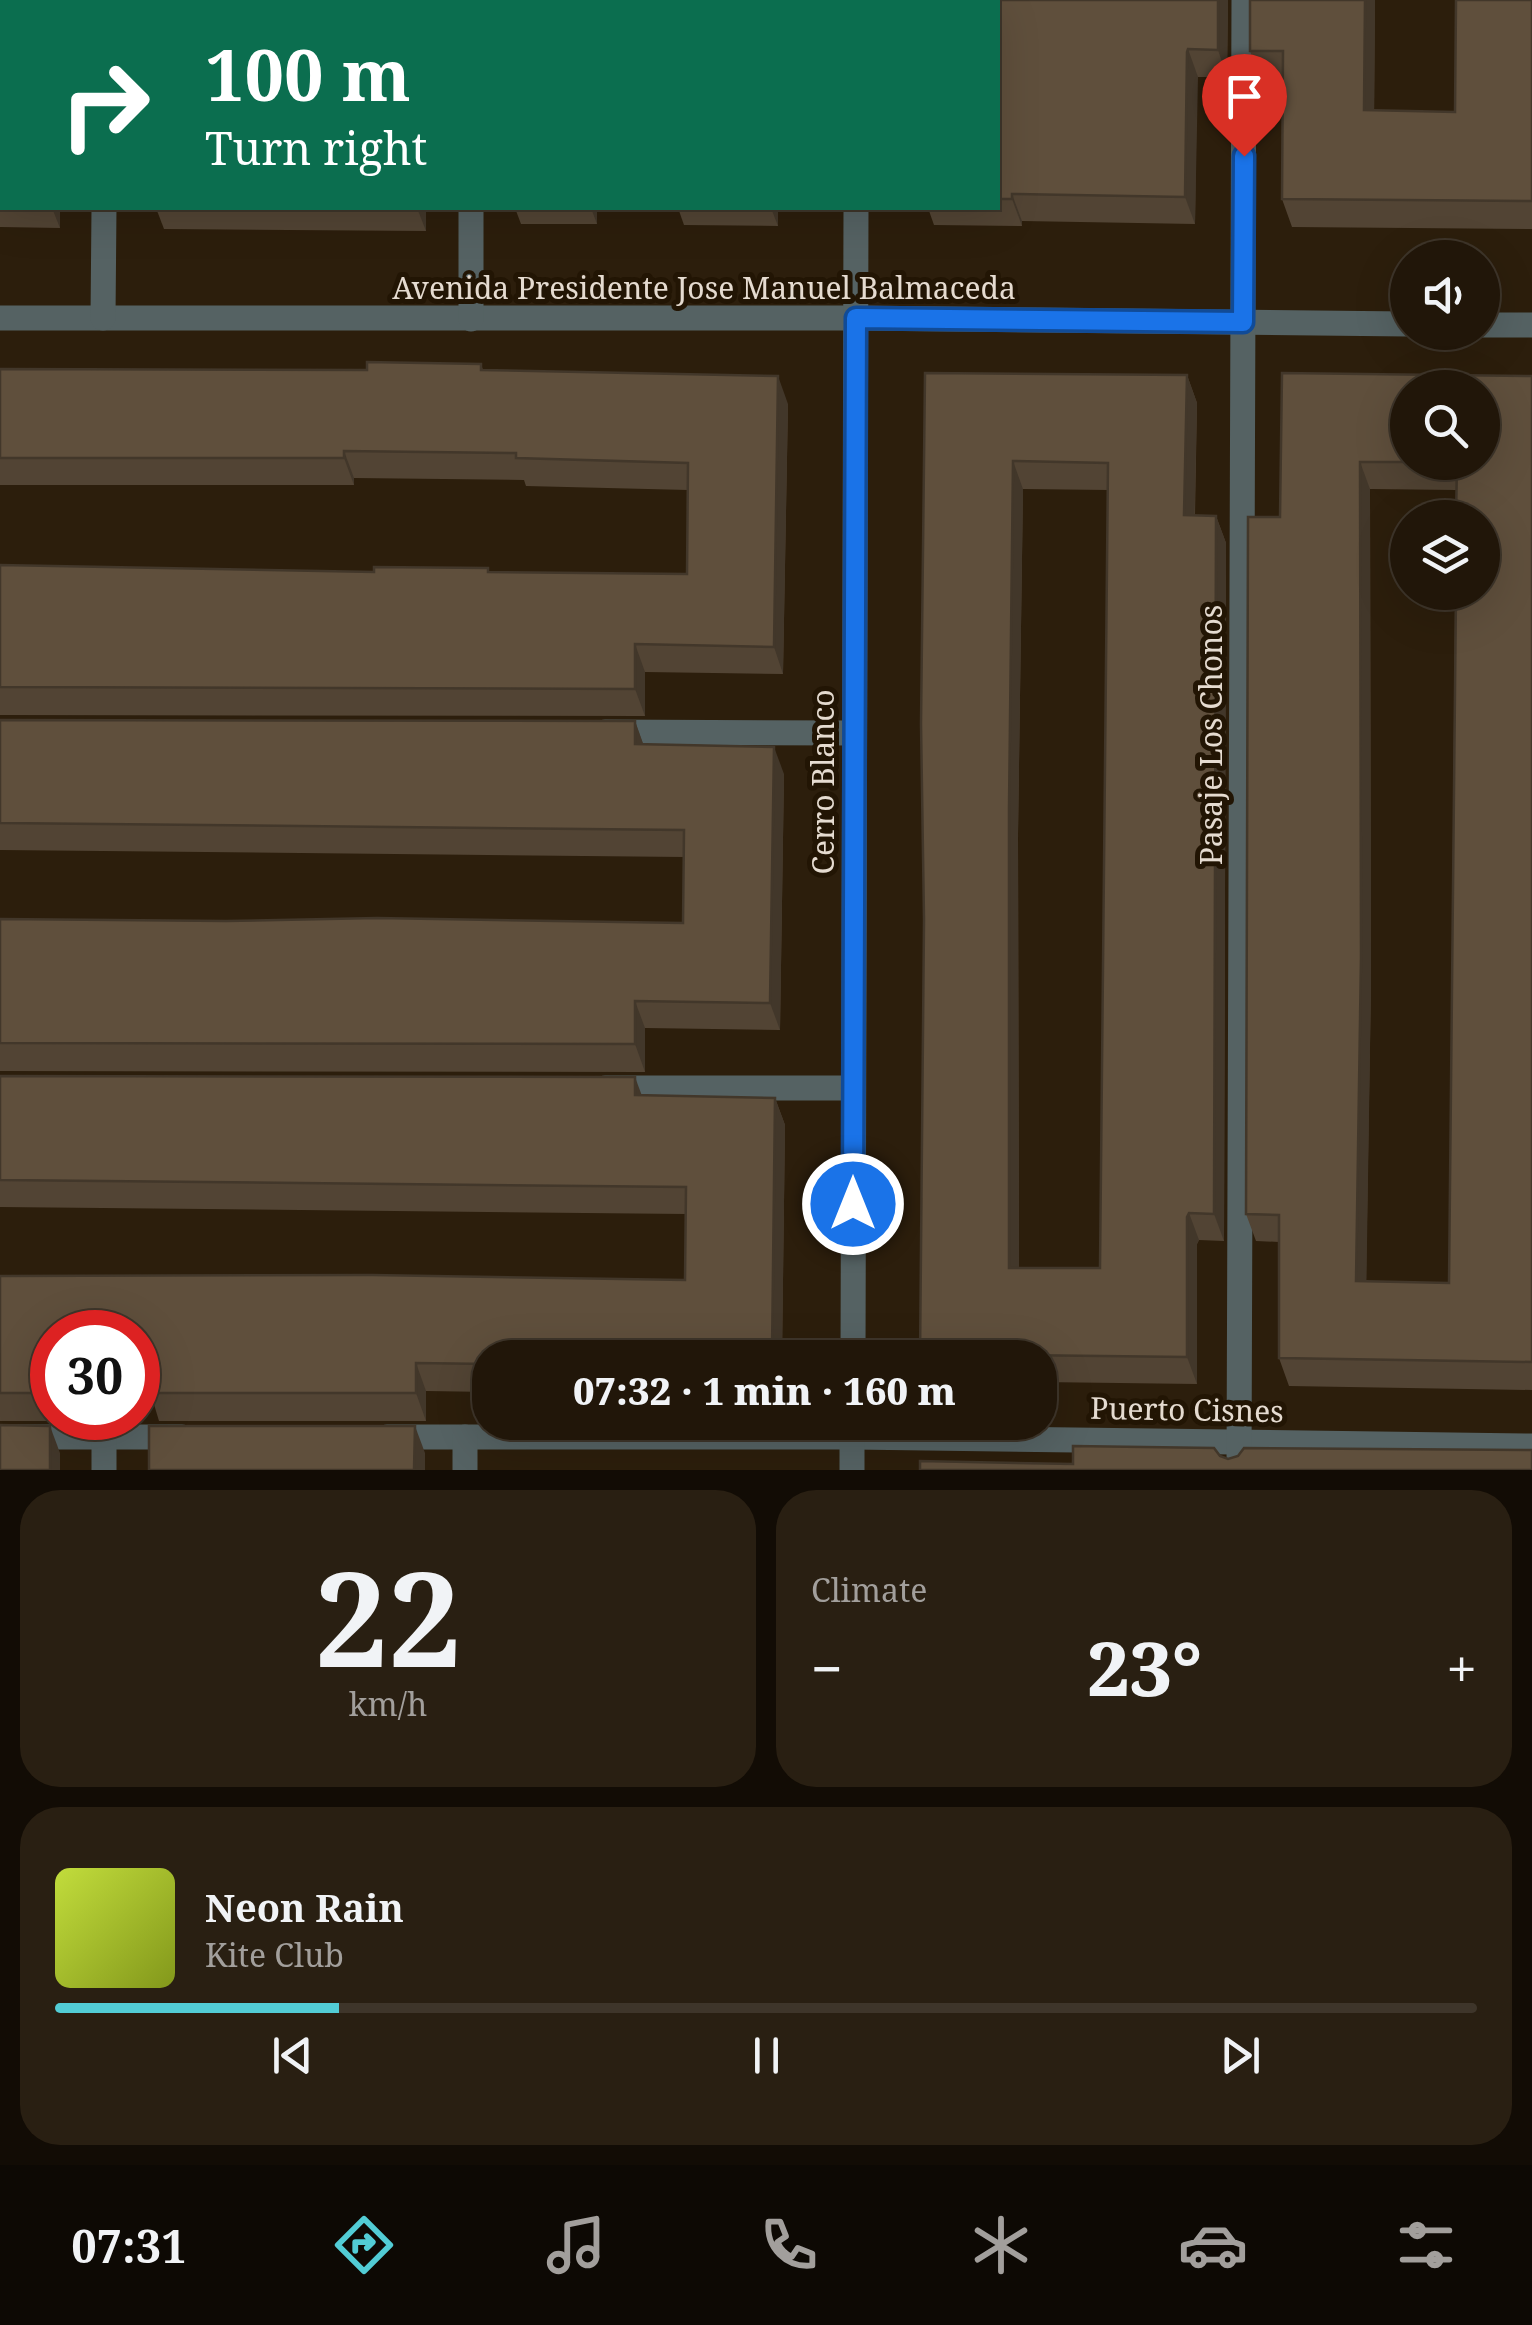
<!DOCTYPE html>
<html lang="en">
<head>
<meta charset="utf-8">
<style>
	:root { --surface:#211609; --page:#291f12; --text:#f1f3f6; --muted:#a29f9c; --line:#3e352a; --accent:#52ccd5 }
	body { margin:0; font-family:"Noto Serif",serif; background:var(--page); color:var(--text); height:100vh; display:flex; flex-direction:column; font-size:38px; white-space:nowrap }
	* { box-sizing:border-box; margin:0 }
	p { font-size:32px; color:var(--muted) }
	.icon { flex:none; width:55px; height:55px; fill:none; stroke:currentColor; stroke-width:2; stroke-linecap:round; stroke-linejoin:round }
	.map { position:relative; height:1470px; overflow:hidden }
	.sheet { display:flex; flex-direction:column; gap:20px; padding:20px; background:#120c05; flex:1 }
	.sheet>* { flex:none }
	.top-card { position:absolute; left:0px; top:0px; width:1000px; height:210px; box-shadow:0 10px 40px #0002,0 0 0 2px var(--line); background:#0b6e4f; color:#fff; overflow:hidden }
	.fabs { position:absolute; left:1390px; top:240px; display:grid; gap:20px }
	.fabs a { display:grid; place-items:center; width:110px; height:110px; border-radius:50%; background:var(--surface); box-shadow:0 10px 40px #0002,0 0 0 2px var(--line); font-size:50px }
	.speed { position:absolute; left:30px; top:1310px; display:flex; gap:20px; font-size:50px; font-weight:700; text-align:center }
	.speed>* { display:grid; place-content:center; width:130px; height:130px; border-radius:50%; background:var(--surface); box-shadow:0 10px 40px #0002,0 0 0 2px var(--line); line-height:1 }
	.speed .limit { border:15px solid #d22; background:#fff; color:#111 }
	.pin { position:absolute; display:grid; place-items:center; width:85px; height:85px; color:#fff; margin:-102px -42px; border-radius:50% 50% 50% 0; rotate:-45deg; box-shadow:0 0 10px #0007 }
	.pin .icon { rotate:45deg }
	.me { position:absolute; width:110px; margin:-55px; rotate:0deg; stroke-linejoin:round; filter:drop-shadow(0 0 8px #0008) }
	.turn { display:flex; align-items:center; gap:35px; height:210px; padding:0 40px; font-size:45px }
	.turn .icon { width:130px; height:130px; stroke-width:2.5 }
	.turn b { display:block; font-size:70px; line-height:85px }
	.big { font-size:75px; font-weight:800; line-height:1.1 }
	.sheet .widget { flex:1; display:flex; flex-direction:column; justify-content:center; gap:15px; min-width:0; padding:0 35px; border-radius:40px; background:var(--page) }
	.sheet .dial { align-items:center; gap:0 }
	.dial b { font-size:130px; line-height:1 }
	.song { display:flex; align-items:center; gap:30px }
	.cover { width:120px; height:120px; border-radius:15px; background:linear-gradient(135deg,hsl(70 70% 55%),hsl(70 70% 35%)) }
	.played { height:10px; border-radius:5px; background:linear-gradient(90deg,var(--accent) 20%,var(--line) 20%) }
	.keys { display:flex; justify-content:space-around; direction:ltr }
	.heat { display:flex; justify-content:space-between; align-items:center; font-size:55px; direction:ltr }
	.sheet .tiles { flex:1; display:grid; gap:20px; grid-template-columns:1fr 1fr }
	.widget:last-child { grid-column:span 2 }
	.trip { position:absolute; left:472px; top:1340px; width:585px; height:100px; border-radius:40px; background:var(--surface); box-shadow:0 10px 40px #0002,0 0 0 2px var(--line); font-weight:800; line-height:100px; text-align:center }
	.tabs { display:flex; height:160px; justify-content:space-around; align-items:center; background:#0d0904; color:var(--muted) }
	.tabs .icon { width:70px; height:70px }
	.tabs .selected { color:var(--accent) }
	.tabs b { font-size:45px; color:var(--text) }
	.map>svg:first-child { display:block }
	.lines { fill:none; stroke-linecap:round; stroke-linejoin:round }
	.minor { stroke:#556263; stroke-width:25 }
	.wall { fill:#524434; fill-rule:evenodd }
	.shaded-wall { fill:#42372a }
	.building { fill:#5f4f3c; stroke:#42372a; stroke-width:2.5; fill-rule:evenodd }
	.route-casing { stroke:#114b97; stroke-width:25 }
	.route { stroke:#1a73e8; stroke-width:18 }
	.labels { text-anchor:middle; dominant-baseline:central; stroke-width:10; stroke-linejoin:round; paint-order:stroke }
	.street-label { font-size:30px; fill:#e5dbd0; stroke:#221504 }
</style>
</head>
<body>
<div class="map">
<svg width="1532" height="1470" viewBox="0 0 1532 1470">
	<rect width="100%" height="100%" fill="#2c1e0c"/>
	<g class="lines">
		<g class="minor">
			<polyline points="857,2 857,0"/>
			<polyline points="0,318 855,318 1408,324"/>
			<polyline points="103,318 104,208"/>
			<polyline points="471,319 471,208"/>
			<polyline points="1482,325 1532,325"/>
			<polyline points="605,732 854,733"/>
			<polyline points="605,1088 853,1088"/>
			<polyline points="853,1358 856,208"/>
			<polyline points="0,1437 182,1437"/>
			<polyline points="104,1437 104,1470"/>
			<polyline points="387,1437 852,1437 1532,1446"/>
			<polyline points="465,1470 465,1437"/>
			<polyline points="852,1470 852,1422"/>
			<polyline points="1239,1470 1244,0"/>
		</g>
	</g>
	<g class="wall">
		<polygon points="0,0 239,0 239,2 2,2 2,208 60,208 60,228 0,227"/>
		<rect x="322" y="0" width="278" height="2"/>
		<polygon points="927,0 1228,0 1227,77 1198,77 1197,80 1195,224 1022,221 1022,226 934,225 928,208 998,208 998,2"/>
		<polygon points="1250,0 1375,0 1374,110 1455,112 1532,0 1532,229 1292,227 1282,199 1283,78 1260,78 1250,51"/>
		<polygon points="156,208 426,208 426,231 164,229"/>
		<polygon points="515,208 597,208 597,224 521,224"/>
		<polygon points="678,208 778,208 778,226 684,225"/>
		<polygon points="481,364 483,370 788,404 783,674 645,672 645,716 0,715 0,565 374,572 488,568 489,572 687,574 688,490 526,486 524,480 354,478 354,485 0,485 0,369 367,370"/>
		<path d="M925,373L1187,375L1197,403L1195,515L1216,516L1226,543L1224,1241L1199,1240L1197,1244V1384L1040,1382V1358H920L924,920ZM1023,489L1108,490L1100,1268H1019L1018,835Z"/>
		<path d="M1282,373L1532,376V1390L1289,1386L1279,1358V1242L1256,1241L1246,1214L1280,517ZM1370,489L1456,490L1449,1283L1366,1282L1371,984Z"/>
		<polygon points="0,720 635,721 643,744 784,774 780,1030 645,1028 645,1072 0,1071 0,919 683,923 684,857 0,850"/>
		<polygon points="0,1076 642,1095 775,1098 785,1125 782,1358 490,1358 490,1392 426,1391 426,1421 159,1421 150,1391 138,1391 138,1332 52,1332 52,1418 60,1418 60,1421 0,1421 0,1276 685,1280 686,1214 0,1207"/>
	</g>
	<g class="shaded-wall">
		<polygon points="1218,0 1228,0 1227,77 1218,50"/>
		<polygon points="1365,0 1375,0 1374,137 1364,110"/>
		<polygon points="1188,49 1198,77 1195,224 1185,197"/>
		<polygon points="1012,194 1022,221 1022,226 1012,199"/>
		<polygon points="52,208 60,208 60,228"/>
		<polygon points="417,208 426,208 426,231"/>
		<polygon points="591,208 597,208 597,224"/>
		<polygon points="771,208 778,208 778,226"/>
		<polygon points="1187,375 1197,403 1194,542 1184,515"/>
		<polygon points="778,376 788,404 783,674 774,647"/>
		<polygon points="344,451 354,478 354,485 344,458"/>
		<polygon points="1013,461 1023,489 1018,835 1019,1295 1009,1268 1009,808"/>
		<polygon points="1360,462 1370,489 1371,984 1366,1309 1356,1281"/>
		<polygon points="1216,516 1226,543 1224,1241 1214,1214"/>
		<polygon points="635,644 645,672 645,716 635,689"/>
		<polygon points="635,721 645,749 635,744"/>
		<polygon points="774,747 784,774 780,1030 770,1003"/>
		<polygon points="635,1001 645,1028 645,1072 635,1044"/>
		<polygon points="635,1077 645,1104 635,1095"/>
		<polygon points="775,1098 785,1125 782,1358 773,1358 772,1354"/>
		<polygon points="1189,1213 1199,1240 1197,1244 1197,1384 1187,1357 1187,1217"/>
		<polygon points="50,1363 52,1371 52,1401 50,1393"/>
		<polygon points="416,1363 426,1391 426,1421 416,1393"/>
		<polygon points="50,1426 60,1453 60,1470 50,1470"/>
		<polygon points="415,1426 425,1453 425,1470 414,1470"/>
	</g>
	<g class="building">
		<polygon points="0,0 228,0 228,2 2,2 2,200 0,200"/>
		<rect x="322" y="0" width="88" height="2"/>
		<rect x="501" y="0" width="88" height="2"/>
		<rect x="682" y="0" width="88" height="2"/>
		<polygon points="927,0 1218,0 1218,50 1188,49 1187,52 1185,197 1012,194 1012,199 998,199 998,2 927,2"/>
		<polygon points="1250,0 1365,0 1364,110 1455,112 1456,0 1532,0 1532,201 1282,199 1283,51 1250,51"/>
		<polygon points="367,362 481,364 481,370 778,376 774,647 635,644 635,689 0,687 0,565 374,572 374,567 488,568 488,572 687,574 688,463 516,458 516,453 344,451 344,458 0,458 0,369 367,370"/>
		<path d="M925,373L1187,375L1184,515L1216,516L1214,1214L1189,1213L1187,1217V1357L1008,1355V1358H920L924,920L921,724ZM1013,461L1108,463L1100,1268H1009V808Z"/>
		<path d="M1282,373L1532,376V1362L1279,1358V1215L1246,1214L1248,517H1280ZM1408,388H1482V462H1415L1457,463L1456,518H1482V592H1456L1449,1283L1356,1281L1361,957L1360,462H1408Z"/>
		<polygon points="0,720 635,721 635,744 774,747 770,1003 635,1001 635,1044 0,1043 0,919 226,921 377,918 683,923 684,830 0,823"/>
		<polygon points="0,1076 635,1077 635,1095 775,1098 772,1354 630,1352 630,1358 490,1358 490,1364 416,1363 416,1393 149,1393 150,1364 138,1364 138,1332 52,1332 52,1363 50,1363 50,1393 0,1393 0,1276 372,1275 685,1280 686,1187 0,1180"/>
		<polygon points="0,1425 50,1426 50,1470 0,1470"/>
		<polygon points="149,1426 415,1426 414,1470 149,1470"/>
		<polygon points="1073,1446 1214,1448 1220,1456 1228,1459 1238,1456 1244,1448 1532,1450 1532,1470 920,1470 920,1461 1073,1464"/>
	</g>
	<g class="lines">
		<g class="route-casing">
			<polyline id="route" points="853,1204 856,318 1243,322 1244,156"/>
		</g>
		<use href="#route" class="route"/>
	</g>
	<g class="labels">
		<g class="street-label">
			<text x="704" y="287">Avenida Presidente Jose Manuel Balmaceda</text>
			<text transform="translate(1210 735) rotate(-90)">Pasaje Los Chonos</text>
			<text transform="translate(822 782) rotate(-90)">Cerro Blanco</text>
			<text transform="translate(1187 1409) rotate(1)">Puerto Cisnes</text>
		</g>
	</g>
</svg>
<div class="fabs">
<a><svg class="icon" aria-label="sound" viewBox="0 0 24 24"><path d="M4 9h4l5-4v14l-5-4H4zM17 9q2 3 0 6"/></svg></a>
<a><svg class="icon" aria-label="search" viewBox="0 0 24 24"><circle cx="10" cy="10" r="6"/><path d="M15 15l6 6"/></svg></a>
<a><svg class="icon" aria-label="layers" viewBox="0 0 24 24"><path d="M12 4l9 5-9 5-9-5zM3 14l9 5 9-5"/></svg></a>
</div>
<div class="speed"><div class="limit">30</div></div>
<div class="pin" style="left:1244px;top:156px;background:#d93025"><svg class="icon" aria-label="arrive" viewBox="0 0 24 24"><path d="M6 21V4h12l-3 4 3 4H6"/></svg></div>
<svg class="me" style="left:853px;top:1204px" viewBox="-20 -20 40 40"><circle r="17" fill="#1a73e8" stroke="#fff" stroke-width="3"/><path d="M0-11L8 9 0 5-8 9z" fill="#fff"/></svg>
<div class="trip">07:32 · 1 min · 160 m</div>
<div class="top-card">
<div class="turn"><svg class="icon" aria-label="right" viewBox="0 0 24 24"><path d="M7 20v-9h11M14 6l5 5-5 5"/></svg><div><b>100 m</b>Turn right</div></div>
</div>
</div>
<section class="sheet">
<div class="tiles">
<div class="widget dial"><b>22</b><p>km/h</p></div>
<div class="widget"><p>Climate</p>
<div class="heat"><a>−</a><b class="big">23°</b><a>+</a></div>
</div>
<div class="widget">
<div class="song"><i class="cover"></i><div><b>Neon Rain</b><p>Kite Club</p></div></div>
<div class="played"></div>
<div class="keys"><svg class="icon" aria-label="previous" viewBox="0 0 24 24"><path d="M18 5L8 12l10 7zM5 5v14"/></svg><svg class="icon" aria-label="pause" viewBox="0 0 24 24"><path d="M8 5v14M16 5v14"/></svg><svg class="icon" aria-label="next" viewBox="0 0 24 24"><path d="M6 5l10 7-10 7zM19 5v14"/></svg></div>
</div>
</div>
</section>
<nav class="tabs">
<b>07:31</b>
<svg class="icon selected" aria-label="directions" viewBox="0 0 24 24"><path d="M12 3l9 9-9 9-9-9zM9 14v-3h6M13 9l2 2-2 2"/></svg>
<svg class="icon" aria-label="music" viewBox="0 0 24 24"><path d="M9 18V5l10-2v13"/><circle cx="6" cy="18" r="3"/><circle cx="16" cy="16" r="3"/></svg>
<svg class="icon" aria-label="phone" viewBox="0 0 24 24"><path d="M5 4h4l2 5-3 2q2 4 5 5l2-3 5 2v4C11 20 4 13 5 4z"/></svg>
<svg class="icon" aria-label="climate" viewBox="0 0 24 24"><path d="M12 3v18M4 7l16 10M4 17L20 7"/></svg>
<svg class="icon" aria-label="car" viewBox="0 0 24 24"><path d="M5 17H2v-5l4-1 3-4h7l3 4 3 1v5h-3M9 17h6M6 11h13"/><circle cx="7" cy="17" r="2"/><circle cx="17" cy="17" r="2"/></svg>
<svg class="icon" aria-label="filters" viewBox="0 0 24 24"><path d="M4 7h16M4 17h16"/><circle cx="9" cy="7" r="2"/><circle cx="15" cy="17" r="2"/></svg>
</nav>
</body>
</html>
